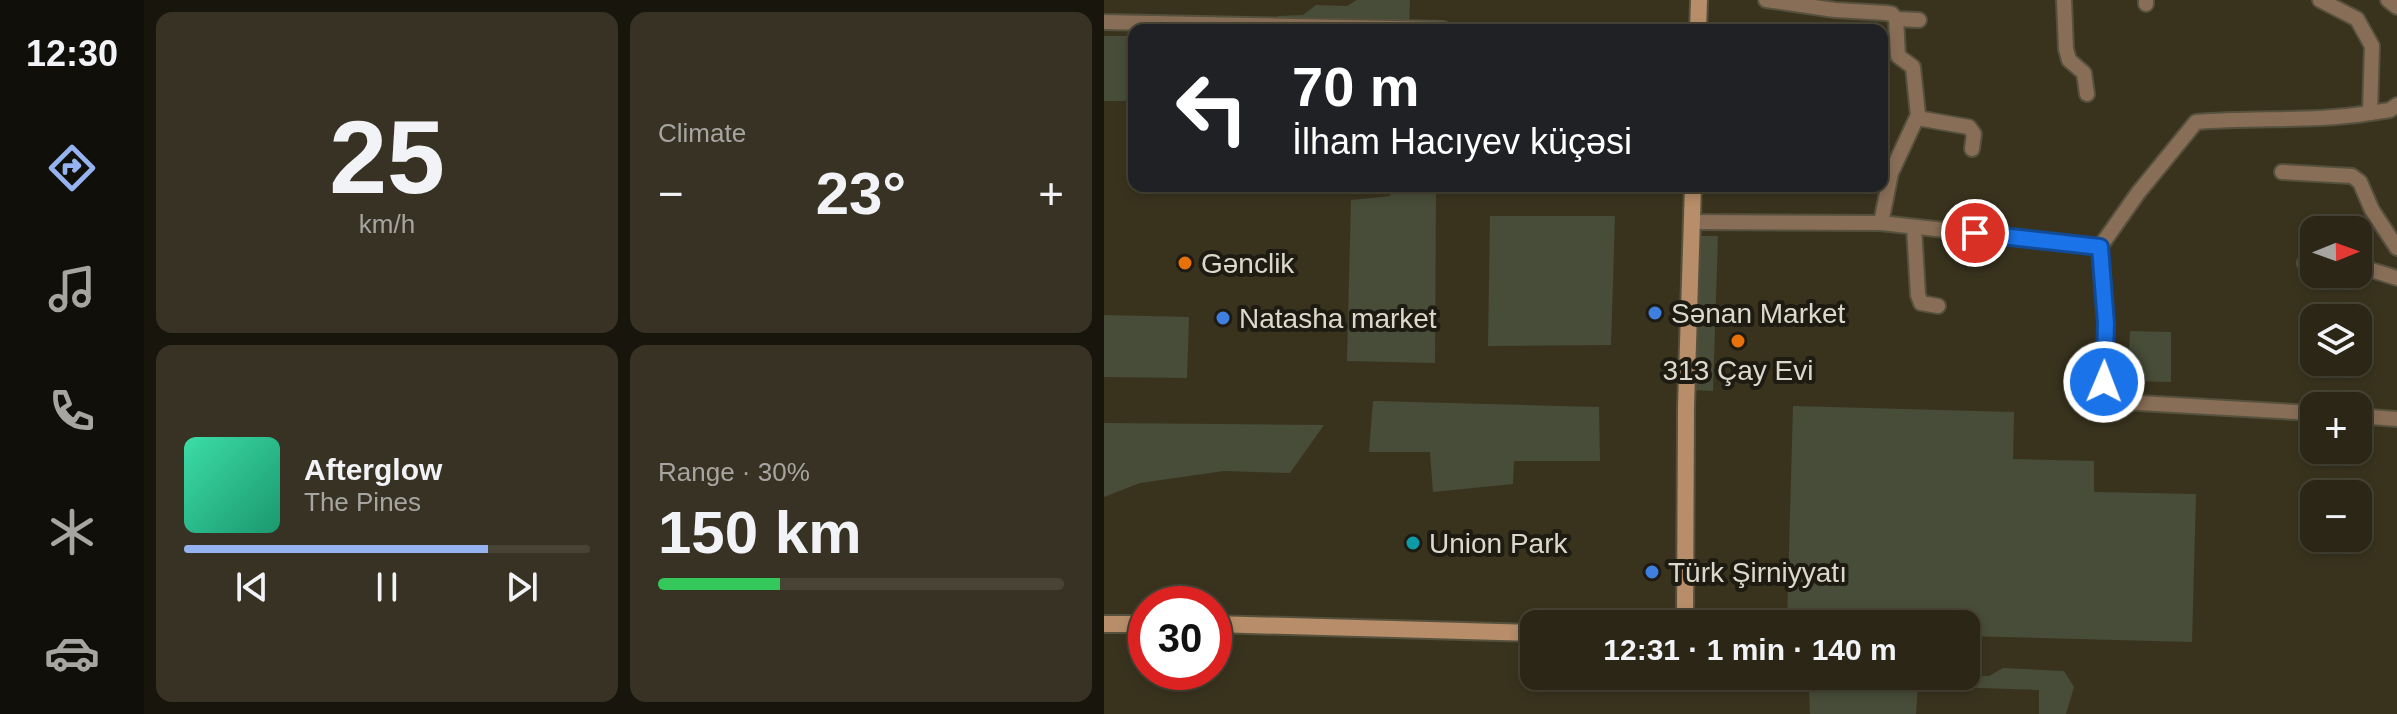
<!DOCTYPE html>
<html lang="en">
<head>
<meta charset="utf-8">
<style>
	:root { --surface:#2b2616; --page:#373223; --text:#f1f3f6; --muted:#a6a5a1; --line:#474335; --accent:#95b2f1 }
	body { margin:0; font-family:Helvetica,sans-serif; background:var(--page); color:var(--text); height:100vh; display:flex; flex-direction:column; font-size:30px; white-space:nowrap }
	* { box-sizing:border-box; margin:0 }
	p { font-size:26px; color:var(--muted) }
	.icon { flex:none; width:44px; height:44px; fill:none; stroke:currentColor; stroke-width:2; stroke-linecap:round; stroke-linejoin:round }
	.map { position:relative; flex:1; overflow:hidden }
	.side { display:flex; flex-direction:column; gap:12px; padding:12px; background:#18150c; width:960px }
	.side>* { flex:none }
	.hud { position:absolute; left:24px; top:24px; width:760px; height:168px; border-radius:16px; box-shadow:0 4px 12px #0003,0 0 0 2px var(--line); background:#202124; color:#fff; overflow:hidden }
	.needle { width:52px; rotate:89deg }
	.controls { position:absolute; left:1196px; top:216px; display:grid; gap:16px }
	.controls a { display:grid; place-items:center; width:72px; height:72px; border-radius:16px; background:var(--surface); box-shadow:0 4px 12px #0003,0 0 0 2px var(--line); font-size:40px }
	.speed { position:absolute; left:24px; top:586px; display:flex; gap:16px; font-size:40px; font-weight:700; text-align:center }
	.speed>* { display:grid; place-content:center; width:104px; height:104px; border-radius:50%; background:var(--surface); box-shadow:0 4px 12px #0003,0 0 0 2px var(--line); line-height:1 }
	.speed .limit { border:12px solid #d22; background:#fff; color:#111 }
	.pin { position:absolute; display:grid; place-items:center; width:68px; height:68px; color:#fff; margin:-34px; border:4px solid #fff; border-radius:50%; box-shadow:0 2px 8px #0007 }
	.me { position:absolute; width:88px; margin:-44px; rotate:1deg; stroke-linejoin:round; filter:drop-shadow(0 0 6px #0008) }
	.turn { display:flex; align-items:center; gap:28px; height:168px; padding:0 32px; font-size:36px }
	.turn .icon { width:104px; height:104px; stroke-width:2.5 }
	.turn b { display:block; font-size:56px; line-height:68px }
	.big { font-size:60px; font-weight:700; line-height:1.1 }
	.side .card { flex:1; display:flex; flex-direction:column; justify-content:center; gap:12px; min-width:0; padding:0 28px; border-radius:16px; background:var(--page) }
	.side .dial { align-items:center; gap:0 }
	.dial b { font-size:104px; line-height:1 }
	.song { display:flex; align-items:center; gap:24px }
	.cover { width:96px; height:96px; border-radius:12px; background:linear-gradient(135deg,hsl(160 70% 55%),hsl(160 70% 35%)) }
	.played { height:8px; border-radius:4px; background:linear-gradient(90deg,var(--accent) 75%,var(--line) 75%) }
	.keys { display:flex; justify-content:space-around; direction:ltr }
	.heat { display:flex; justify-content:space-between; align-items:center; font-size:44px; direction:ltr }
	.charge { height:12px; border-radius:6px; background:linear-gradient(90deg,#34c759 30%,var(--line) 0) }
	.side .tiles { flex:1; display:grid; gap:12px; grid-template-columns:repeat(2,1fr) }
	.trip { position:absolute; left:416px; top:610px; width:460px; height:80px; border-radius:16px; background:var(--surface); box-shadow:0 4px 12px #0003,0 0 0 2px var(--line); font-weight:700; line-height:80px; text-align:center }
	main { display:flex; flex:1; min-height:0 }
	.tab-bar { display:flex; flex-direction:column; width:144px; justify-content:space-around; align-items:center; background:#110f09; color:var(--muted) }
	.tab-bar .icon { width:56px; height:56px }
	.tab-bar .selected { color:var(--accent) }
	.tab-bar b { font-size:36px; color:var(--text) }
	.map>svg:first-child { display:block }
	.green { fill:#484d39 }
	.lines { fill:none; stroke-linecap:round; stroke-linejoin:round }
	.street-casing { stroke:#56513d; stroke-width:18 }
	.secondary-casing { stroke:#56513d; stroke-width:20 }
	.street { stroke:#886e57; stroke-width:14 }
	.secondary { stroke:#b78e69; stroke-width:16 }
	.route-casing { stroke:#114b97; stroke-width:20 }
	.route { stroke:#1a73e8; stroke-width:14 }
	.food-dot { fill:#e8710a; stroke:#1e1b12; stroke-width:3 }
	.shop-dot { fill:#3f7fe0; stroke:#1e1b12; stroke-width:3 }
	.culture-dot { fill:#0f9aa8; stroke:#1e1b12; stroke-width:3 }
	.labels { text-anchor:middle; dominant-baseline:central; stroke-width:8; stroke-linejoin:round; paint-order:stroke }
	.poi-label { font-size:28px; fill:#dcd9cc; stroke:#1e1b12; text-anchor:start }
</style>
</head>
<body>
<main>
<nav class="tab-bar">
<b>12:30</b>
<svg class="icon selected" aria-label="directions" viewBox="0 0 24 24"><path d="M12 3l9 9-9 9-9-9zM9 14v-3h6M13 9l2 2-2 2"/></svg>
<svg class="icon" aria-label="music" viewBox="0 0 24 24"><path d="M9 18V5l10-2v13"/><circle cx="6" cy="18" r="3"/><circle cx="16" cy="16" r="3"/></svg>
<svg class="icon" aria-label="phone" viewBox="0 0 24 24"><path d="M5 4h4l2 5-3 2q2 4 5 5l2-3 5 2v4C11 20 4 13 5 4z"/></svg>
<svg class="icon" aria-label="climate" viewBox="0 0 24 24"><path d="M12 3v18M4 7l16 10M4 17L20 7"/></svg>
<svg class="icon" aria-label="car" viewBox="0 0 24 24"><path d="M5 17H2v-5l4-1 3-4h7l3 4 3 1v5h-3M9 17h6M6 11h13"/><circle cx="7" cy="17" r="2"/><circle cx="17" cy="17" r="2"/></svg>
</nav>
<section class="side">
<div class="tiles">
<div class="card dial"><b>25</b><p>km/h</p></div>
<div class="card"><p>Climate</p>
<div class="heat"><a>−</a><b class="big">23°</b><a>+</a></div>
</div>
<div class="card">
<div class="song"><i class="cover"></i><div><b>Afterglow</b><p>The Pines</p></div></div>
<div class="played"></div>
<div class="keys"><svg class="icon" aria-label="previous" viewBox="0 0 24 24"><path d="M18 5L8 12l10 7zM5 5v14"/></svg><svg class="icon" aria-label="pause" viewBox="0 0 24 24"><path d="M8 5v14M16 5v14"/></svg><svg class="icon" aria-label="next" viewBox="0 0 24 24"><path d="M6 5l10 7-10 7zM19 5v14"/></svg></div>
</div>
<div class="card"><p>Range · 30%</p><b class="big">150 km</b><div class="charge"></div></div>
</div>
</section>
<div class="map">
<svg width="1293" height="714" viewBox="0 0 1293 714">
	<rect width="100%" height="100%" fill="#39331e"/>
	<g class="green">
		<polygon points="253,0 306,0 305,30 172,30 173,16 199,15 212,5 243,6"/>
		<rect x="0" y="36" width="30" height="65"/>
		<polygon points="287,186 332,186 331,363 243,361 247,200 286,196"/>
		<polygon points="386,216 511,216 507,345 384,346"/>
		<polygon points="590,236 614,236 609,391 585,390"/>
		<polygon points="0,315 85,317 83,378 0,377"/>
		<polygon points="1026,331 1067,332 1067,382 1024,381"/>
		<polygon points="269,401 495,407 496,461 410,461 409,484 329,492 326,452 265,452"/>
		<polygon points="689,406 910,412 909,459 990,461 990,492 1092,494 1088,642 862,636 862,624 683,624"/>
		<polygon points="0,423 220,425 186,473 120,471 36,483 0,497"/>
		<polygon points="862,668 866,668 873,676 885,676 899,668 960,671 970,687 962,714 935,714 935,690 814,686 812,714 706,714 705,688 651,684 642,676 862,676"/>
	</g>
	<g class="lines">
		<g class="street-casing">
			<g id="street">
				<polyline points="662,0 731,10 782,13 788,14 792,19 794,56 809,67 814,115 787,173 777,223"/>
				<polyline points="960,0 962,49 965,60 980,73 983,94"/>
				<polyline points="1284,0 1293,7"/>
				<polyline points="1042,4 1042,0"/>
				<polyline points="792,19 815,20"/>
				<polyline points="0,22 339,29"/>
				<polyline points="1266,113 1286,110 1293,105"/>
				<polyline points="813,118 865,127 870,134 868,149"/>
				<polyline points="1178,172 1248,176 1256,182 1268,210 1293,248"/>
				<path d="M589,222L777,223L996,247L1034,193L1092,122C1150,117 1209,122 1266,113L1268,46L1253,19L1216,0"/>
				<polyline points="810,227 814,295 817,303 834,306"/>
				<polyline points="996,247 1002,324 1000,382 1008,395 1018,402 1210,413"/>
				<polyline points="1201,263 1210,264"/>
				<polyline points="1254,266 1293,278"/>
				<polyline points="1254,416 1293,419"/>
			</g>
		</g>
		<g class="secondary-casing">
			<g id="secondary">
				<polyline points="594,30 595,0"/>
				<polyline points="0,624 42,624"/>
				<polyline points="110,624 430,633"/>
				<polyline points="581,624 582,407 589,186"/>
			</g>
		</g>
		<use href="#street" class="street"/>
		<use href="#secondary" class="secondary"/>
	</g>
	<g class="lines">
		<g class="route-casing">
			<polyline id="route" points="871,233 996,247 1002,324 1000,382"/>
		</g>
		<use href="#route" class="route"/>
	</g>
	<g class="food-dot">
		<circle cx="81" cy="263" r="8"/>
		<circle cx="634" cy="341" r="8"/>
	</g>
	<g class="shop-dot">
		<circle cx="551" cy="313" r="8"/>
		<circle cx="119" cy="318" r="8"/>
		<circle cx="548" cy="572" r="8"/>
	</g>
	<circle class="culture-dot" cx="309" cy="543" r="8"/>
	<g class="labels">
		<g class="poi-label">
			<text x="97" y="263">Gənclik</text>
			<text x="567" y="313">Sənan Market</text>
			<text x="135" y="318">Natasha market</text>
			<text x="634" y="370" text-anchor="middle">313 Çay Evi</text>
			<text x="325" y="543">Union Park</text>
			<text x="564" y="572">Türk Şirniyyatı</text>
		</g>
	</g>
</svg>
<div class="controls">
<a><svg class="needle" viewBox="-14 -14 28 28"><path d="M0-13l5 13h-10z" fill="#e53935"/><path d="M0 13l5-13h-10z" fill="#a6a5a1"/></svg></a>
<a><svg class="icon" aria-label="layers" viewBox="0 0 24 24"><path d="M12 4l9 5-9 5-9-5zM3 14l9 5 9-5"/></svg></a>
<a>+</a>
<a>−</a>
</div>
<div class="speed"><div class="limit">30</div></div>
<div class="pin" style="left:871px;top:233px;background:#d93025"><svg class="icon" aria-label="arrive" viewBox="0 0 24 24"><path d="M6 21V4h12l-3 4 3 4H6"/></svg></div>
<svg class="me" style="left:1000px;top:382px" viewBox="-20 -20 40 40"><circle r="17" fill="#1a73e8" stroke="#fff" stroke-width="3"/><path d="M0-11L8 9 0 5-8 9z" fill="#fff"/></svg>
<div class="trip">12:31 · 1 min · 140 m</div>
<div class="hud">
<div class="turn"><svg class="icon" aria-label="left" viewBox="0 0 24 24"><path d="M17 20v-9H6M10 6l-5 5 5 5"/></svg><div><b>70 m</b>İlham Hacıyev küçəsi</div></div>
</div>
</div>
</main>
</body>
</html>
